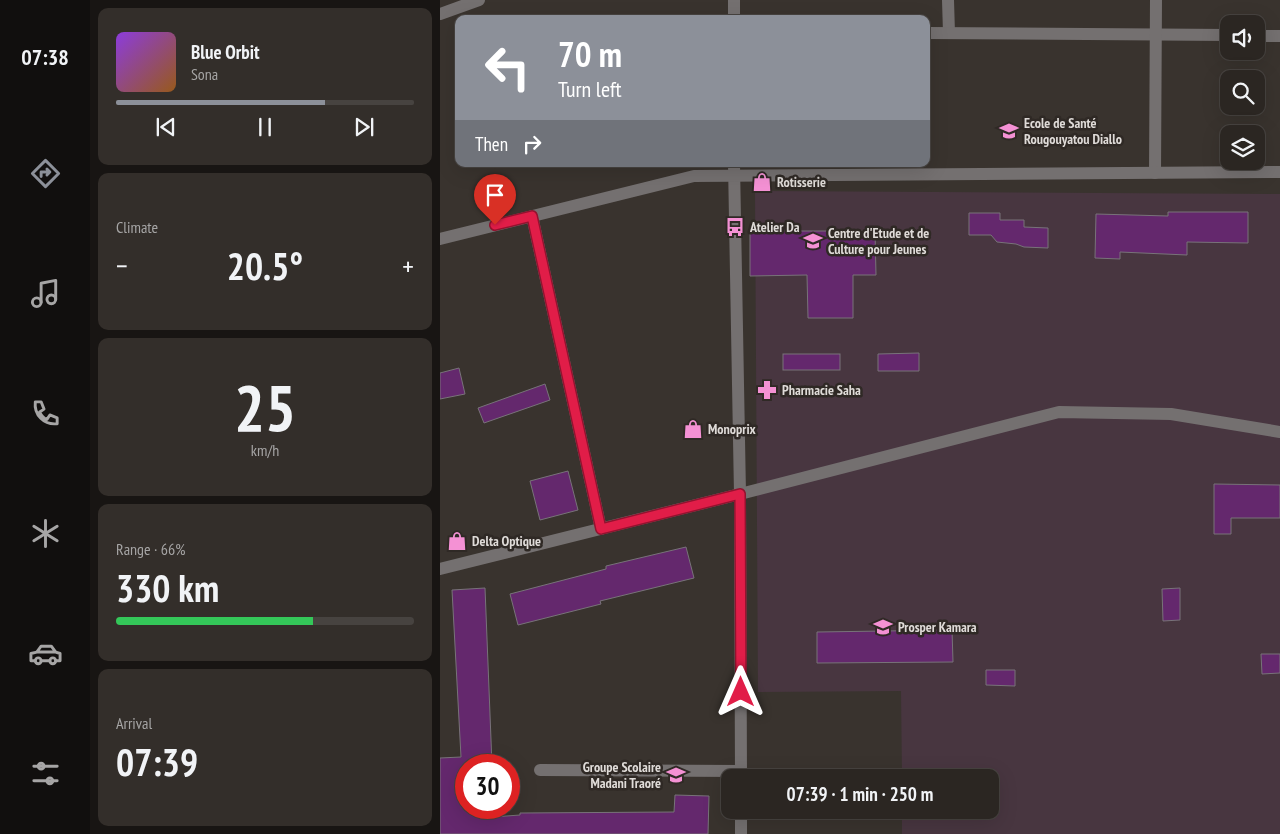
<!DOCTYPE html>
<html lang="en">
<head>
<meta charset="utf-8">
<style>
	:root { --surface:#2b2622; --page:#332e2a; --text:#f1f3f6; --muted:#a6a5a5; --line:#474340; --accent:#8c9099 }
	body { margin:0; font-family:"PT Sans Narrow",sans-serif; background:var(--page); color:var(--text); height:100vh; display:flex; flex-direction:column; font-size:19px; white-space:nowrap }
	* { box-sizing:border-box; margin:0 }
	p { font-size:16px; color:var(--muted) }
	.icon { flex:none; width:28px; height:28px; fill:none; stroke:currentColor; stroke-width:2; stroke-linecap:round; stroke-linejoin:round }
	.map { position:relative; flex:1; overflow:hidden }
	.details { display:flex; flex-direction:column; gap:8px; padding:8px; background:#181513; width:350px }
	.details>* { flex:none }
	.banner { position:absolute; left:15px; top:15px; width:475px; height:152px; border-radius:10px; box-shadow:0 5px 20px #0002,0 0 0 1px var(--line); background:#8c9099; color:#fff; overflow:hidden }
	.buttons { position:absolute; left:780px; top:15px; display:grid; gap:10px }
	.buttons a { display:grid; place-items:center; width:45px; height:45px; border-radius:10px; background:var(--surface); box-shadow:0 5px 20px #0002,0 0 0 1px var(--line); font-size:25px }
	.speed { position:absolute; left:15px; top:754px; display:flex; gap:10px; font-size:25px; font-weight:700; text-align:center }
	.speed>* { display:grid; place-content:center; width:65px; height:65px; border-radius:50%; background:var(--surface); box-shadow:0 5px 20px #0002,0 0 0 1px var(--line); line-height:1 }
	.speed .limit { border:8px solid #d22; background:#fff; color:#111 }
	.pin { position:absolute; display:grid; place-items:center; width:42px; height:42px; color:#fff; margin:-51px -21px; border-radius:50% 50% 50% 0; rotate:-45deg; box-shadow:0 0 5px #0007 }
	.pin .icon { rotate:45deg }
	.me { position:absolute; width:55px; margin:-28px; rotate:0deg; stroke-linejoin:round; filter:drop-shadow(0 0 4px #0008) }
	.turn { display:flex; align-items:center; gap:18px; height:105px; padding:0 20px; font-size:22px }
	.turn .icon { width:65px; height:65px; stroke-width:2.5 }
	.turn b { display:block; font-size:35px; line-height:42px }
	.then { display:flex; align-items:center; height:48px; padding:0 20px; background:#0003; gap:10px; font-size:19px }
	.big { font-size:38px; font-weight:800; line-height:1.1 }
	.details .tile { flex:1; display:flex; flex-direction:column; justify-content:center; gap:8px; min-width:0; padding:0 18px; border-radius:10px; background:var(--page) }
	.details .dial { align-items:center; gap:0 }
	.dial b { font-size:65px; line-height:1 }
	.song { display:flex; align-items:center; gap:15px }
	.cover { width:60px; height:60px; border-radius:8px; background:linear-gradient(135deg,hsl(270 70% 55%),hsl(30 70% 35%)) }
	.played { height:5px; border-radius:2px; background:linear-gradient(90deg,var(--accent) 70%,var(--line) 70%) }
	.keys { display:flex; justify-content:space-around; direction:ltr }
	.heat { display:flex; justify-content:space-between; align-items:center; font-size:28px; direction:ltr }
	.charge { height:8px; border-radius:4px; background:linear-gradient(90deg,#34c759 66%,var(--line) 0) }
	.trip { position:absolute; left:281px; top:769px; width:278px; height:50px; border-radius:10px; background:var(--surface); box-shadow:0 5px 20px #0002,0 0 0 1px var(--line); font-weight:800; line-height:50px; text-align:center }
	main { display:flex; flex:1; min-height:0 }
	.tabs { display:flex; flex-direction:column; width:90px; justify-content:space-around; align-items:center; background:#110f0e; color:var(--muted) }
	.tabs .icon { width:35px; height:35px }
	.tabs .active { color:var(--accent) }
	.tabs b { font-size:22px; color:var(--text) }
	.map>svg:first-child { display:block }
	.education { fill:#483640 }
	.building { fill:#64286d; stroke:#787379 }
	.lines { fill:none; stroke-linecap:round; stroke-linejoin:round }
	.minor { stroke:#747070; stroke-width:12 }
	.route-casing { stroke:#92132f; stroke-width:12 }
	.route { stroke:#e11d48; stroke-width:9 }
	.labels { text-anchor:middle; dominant-baseline:central; stroke-width:5; stroke-linejoin:round; paint-order:stroke }
	.poi-label { font-size:14px; font-weight:bold; fill:#dfdbd8; stroke:#2f2925; text-anchor:start }
</style>
</head>
<body>
<main>
<nav class="tabs">
<b>07:38</b>
<svg class="icon active" aria-label="directions" viewBox="0 0 24 24"><path d="M12 3l9 9-9 9-9-9zM9 14v-3h6M13 9l2 2-2 2"/></svg>
<svg class="icon" aria-label="music" viewBox="0 0 24 24"><path d="M9 18V5l10-2v13"/><circle cx="6" cy="18" r="3"/><circle cx="16" cy="16" r="3"/></svg>
<svg class="icon" aria-label="phone" viewBox="0 0 24 24"><path d="M5 4h4l2 5-3 2q2 4 5 5l2-3 5 2v4C11 20 4 13 5 4z"/></svg>
<svg class="icon" aria-label="climate" viewBox="0 0 24 24"><path d="M12 3v18M4 7l16 10M4 17L20 7"/></svg>
<svg class="icon" aria-label="car" viewBox="0 0 24 24"><path d="M5 17H2v-5l4-1 3-4h7l3 4 3 1v5h-3M9 17h6M6 11h13"/><circle cx="7" cy="17" r="2"/><circle cx="17" cy="17" r="2"/></svg>
<svg class="icon" aria-label="filters" viewBox="0 0 24 24"><path d="M4 7h16M4 17h16"/><circle cx="9" cy="7" r="2"/><circle cx="15" cy="17" r="2"/></svg>
</nav>
<section class="details">
<div class="tile">
<div class="song"><i class="cover"></i><div><b>Blue Orbit</b><p>Sona</p></div></div>
<div class="played"></div>
<div class="keys"><svg class="icon" aria-label="previous" viewBox="0 0 24 24"><path d="M18 5L8 12l10 7zM5 5v14"/></svg><svg class="icon" aria-label="pause" viewBox="0 0 24 24"><path d="M8 5v14M16 5v14"/></svg><svg class="icon" aria-label="next" viewBox="0 0 24 24"><path d="M6 5l10 7-10 7zM19 5v14"/></svg></div>
</div>
<div class="tile"><p>Climate</p>
<div class="heat"><a>−</a><b class="big">20.5°</b><a>+</a></div>
</div>
<div class="tile dial"><b>25</b><p>km/h</p></div>
<div class="tile"><p>Range · 66%</p><b class="big">330 km</b><div class="charge"></div></div>
<div class="tile"><p>Arrival</p><b class="big">07:39</b></div>
</section>
<div class="map">
<svg width="840" height="834" viewBox="0 0 840 834">
	<rect width="100%" height="100%" fill="#39332e"/>
	<polygon class="education" points="315,191 840,194 840,834 462,834 462,810 550,810 550,778 462,777 461,691 318,692"/>
	<g class="building">
		<polygon points="728,212 808,212 808,243 747,242 747,255 680,252 680,259 655,258 656,214 728,216"/>
		<polygon points="529,213 560,213 560,220 584,220 584,227 608,228 608,248 584,247 576,244 557,242 551,235 529,235"/>
		<polygon points="310,231 435,231 436,275 413,275 413,318 368,318 367,275 310,276"/>
		<polygon points="479,353 479,371 438,371 438,354"/>
		<rect x="343" y="354" width="57" height="16"/>
		<polygon points="19,368 25,394 0,399 0,373"/>
		<polygon points="105,384 110,400 44,423 38,408"/>
		<polygon points="128,471 138,510 100,520 90,481"/>
		<polygon points="774,484 840,485 840,518 791,518 791,534 774,534"/>
		<polygon points="246,547 254,578 160,601 161,604 78,625 70,594 166,569 166,566"/>
		<polygon points="45,588 52,765 26,765 26,808 53,808 53,817 80,815 80,813 234,812 235,795 269,796 268,834 0,834 0,758 21,757 12,590"/>
		<polygon points="740,588 740,620 723,621 722,589"/>
		<polygon points="512,630 513,662 377,663 377,632"/>
		<polygon points="821,654 840,654 840,673 822,674"/>
		<polygon points="546,670 575,670 575,686 546,685"/>
	</g>
	<g class="lines">
		<g class="minor">
			<polyline points="508,0 509,33"/>
			<polyline points="0,14 39,0"/>
			<polyline points="294,19 294,0"/>
			<polyline points="486,33 789,35"/>
			<polyline points="816,36 840,36"/>
			<polyline points="294,164 300,494 301,778"/>
			<polyline points="715,173 716,0"/>
			<polyline points="92,216 161,529"/>
			<polyline points="0,239 254,176 840,172"/>
			<polyline points="0,569 300,494 619,412 731,414 840,432"/>
			<polyline points="100,770 301,771"/>
			<polyline points="301,834 301,810"/>
		</g>
	</g>
	<g class="lines">
		<g class="route-casing">
			<polyline id="route" points="55,225 92,216 161,529 300,494 301,692"/>
		</g>
		<use href="#route" class="route"/>
	</g>
	<defs>
		<g id="school-bare" transform="scale(1.5)"><path d="M0-5L7-2L0 1L-7-2ZM-4 1L0 2.5L4 1V4Q0 6-4 4Z" fill="#f491d4" stroke="#2f2925" stroke-width="2.5" paint-order="stroke"/></g>
		<g id="shop-bare" transform="scale(1.5)"><path d="M-5-2.5h2.3a2.7 3.5 0 0 1 5.4 0H5L5.5 6h-11ZM-1.5-2.5h3a1.5 2.3 0 0 0-3 0Z" fill="#f491d4" stroke="#2f2925" stroke-width="2.5" paint-order="stroke"/></g>
		<g id="bus-bare" transform="scale(1.5)"><path d="M-5-6H5V4H4V6H2V4H-2V6H-4V4H-5ZM-3.5-4V0h7V-4ZM-3.5 1.2v1.5H-2V1.2ZM2 1.2v1.5H3.5V1.2Z" fill="#f491d4" stroke="#2f2925" stroke-width="2.5" paint-order="stroke"/></g>
		<g id="pharmacy-bare" transform="scale(1.5)"><path d="M-2-6h4v4h4v4h-4v4h-4v-4h-4v-4h4Z" fill="#f491d4" stroke="#2f2925" stroke-width="2.5" paint-order="stroke"/></g>
	</defs>
	<g fill-rule="evenodd">
		<use href="#school-bare" x="569" y="131"/>
		<use href="#shop-bare" x="322" y="182"/>
		<use href="#bus-bare" x="295" y="227"/>
		<use href="#school-bare" x="373" y="241"/>
		<use href="#pharmacy-bare" x="327" y="390"/>
		<use href="#shop-bare" x="253" y="429"/>
		<use href="#shop-bare" x="17" y="541"/>
		<use href="#school-bare" x="443" y="627"/>
		<use href="#school-bare" x="236" y="775"/>
	</g>
	<g class="labels">
		<g class="poi-label">
			<text x="584" y="123">Ecole de Santé<tspan x="584" dy="16">Rougouyatou Diallo</tspan></text>
			<text x="337" y="182">Rotisserie</text>
			<text x="310" y="227">Atelier Da</text>
			<text x="388" y="233">Centre d'Etude et de<tspan x="388" dy="16">Culture pour Jeunes</tspan></text>
			<text x="342" y="390">Pharmacie Saha</text>
			<text x="268" y="429">Monoprix</text>
			<text x="32" y="541">Delta Optique</text>
			<text x="458" y="627">Prosper Kamara</text>
			<text x="221" y="767" text-anchor="end">Groupe Scolaire<tspan x="221" dy="16">Madani Traoré</tspan></text>
		</g>
	</g>
</svg>
<div class="buttons">
<a><svg class="icon" aria-label="sound" viewBox="0 0 24 24"><path d="M4 9h4l5-4v14l-5-4H4zM17 9q2 3 0 6"/></svg></a>
<a><svg class="icon" aria-label="search" viewBox="0 0 24 24"><circle cx="10" cy="10" r="6"/><path d="M15 15l6 6"/></svg></a>
<a><svg class="icon" aria-label="layers" viewBox="0 0 24 24"><path d="M12 4l9 5-9 5-9-5zM3 14l9 5 9-5"/></svg></a>
</div>
<div class="speed"><div class="limit">30</div></div>
<div class="pin" style="left:55px;top:225px;background:#d93025"><svg class="icon" aria-label="arrive" viewBox="0 0 24 24"><path d="M6 21V4h12l-3 4 3 4H6"/></svg></div>
<svg class="me" style="left:301px;top:692px" viewBox="-20 -20 40 40"><path d="M0-17L14 15 0 8-14 15z" fill="#e11d48" stroke="#fff" stroke-width="4"/></svg>
<div class="trip">07:39 · 1 min · 250 m</div>
<div class="banner">
<div class="turn"><svg class="icon" aria-label="left" viewBox="0 0 24 24"><path d="M17 20v-9H6M10 6l-5 5 5 5"/></svg><div><b>70 m</b>Turn left</div></div>
<div class="then">Then<svg class="icon" aria-label="right" viewBox="0 0 24 24"><path d="M7 20v-9h11M14 6l5 5-5 5"/></svg></div>
</div>
</div>
</main>
</body>
</html>
